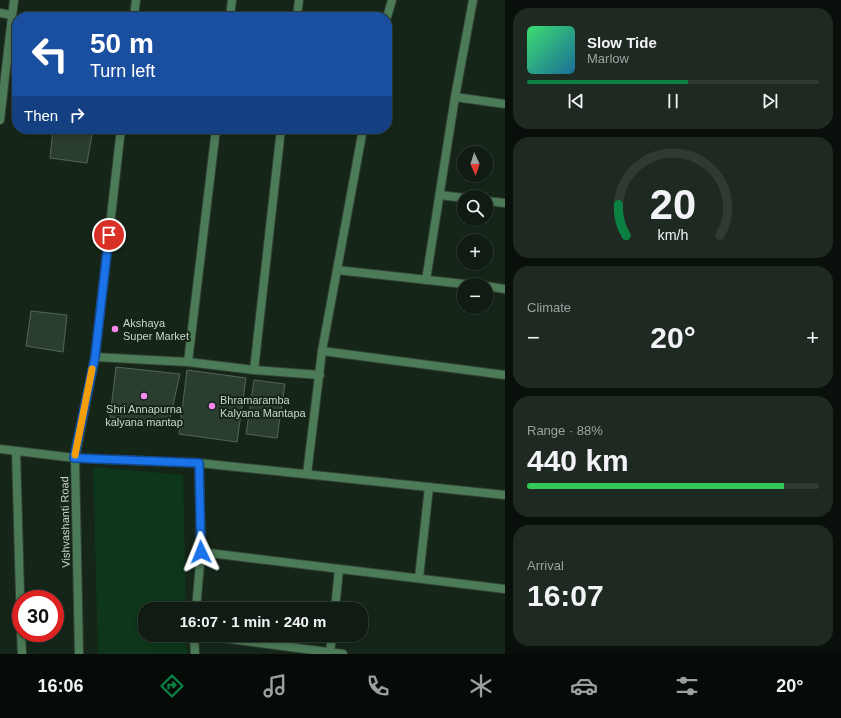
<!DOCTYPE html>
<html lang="en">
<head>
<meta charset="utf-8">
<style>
	:root { --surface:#101c13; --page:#1e2921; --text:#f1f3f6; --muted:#9ca1a0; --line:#303a33; --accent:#0b8043 }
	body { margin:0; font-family:Helvetica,sans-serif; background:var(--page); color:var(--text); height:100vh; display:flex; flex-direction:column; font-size:15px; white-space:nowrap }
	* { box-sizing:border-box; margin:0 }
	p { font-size:13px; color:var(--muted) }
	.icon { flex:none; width:22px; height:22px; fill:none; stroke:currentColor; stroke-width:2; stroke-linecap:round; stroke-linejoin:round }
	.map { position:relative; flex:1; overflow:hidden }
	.panel { display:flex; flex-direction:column; gap:8px; padding:8px; background:#090f0a; width:336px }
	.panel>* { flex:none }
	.hud { position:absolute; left:12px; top:12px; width:380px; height:122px; border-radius:16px; box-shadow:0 2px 6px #0003,0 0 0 1px var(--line); background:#1a4fa0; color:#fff; overflow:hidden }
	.needle { width:26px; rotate:176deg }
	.tools { position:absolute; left:457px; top:146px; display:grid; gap:8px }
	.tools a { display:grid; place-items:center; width:36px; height:36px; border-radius:50%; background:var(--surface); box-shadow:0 2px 6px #0003,0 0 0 1px var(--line); font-size:20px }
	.speed { position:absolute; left:12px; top:590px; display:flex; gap:8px; font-size:20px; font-weight:700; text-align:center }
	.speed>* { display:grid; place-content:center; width:52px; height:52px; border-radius:50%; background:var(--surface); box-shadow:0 2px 6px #0003,0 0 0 1px var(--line); line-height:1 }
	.speed .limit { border:6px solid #d22; background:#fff; color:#111 }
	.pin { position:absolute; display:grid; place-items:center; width:34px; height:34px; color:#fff; margin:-17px; border:2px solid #fff; border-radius:50%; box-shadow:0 1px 4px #0007 }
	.me { position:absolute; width:44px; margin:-22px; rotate:358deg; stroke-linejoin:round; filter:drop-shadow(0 0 3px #0008) }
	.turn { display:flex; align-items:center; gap:14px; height:84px; padding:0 12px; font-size:18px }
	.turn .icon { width:52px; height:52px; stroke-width:2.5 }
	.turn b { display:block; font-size:28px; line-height:34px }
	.then { display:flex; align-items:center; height:38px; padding:0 12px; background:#0003; gap:8px; font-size:15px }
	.big { font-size:30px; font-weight:700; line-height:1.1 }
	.panel .card { flex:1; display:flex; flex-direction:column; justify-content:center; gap:6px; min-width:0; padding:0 14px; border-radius:16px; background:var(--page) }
	.panel .dial { align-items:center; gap:0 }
	.dial svg { height:104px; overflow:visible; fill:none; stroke:var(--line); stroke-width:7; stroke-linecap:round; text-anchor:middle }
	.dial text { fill:var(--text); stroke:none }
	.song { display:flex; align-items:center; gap:12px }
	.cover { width:48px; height:48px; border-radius:6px; background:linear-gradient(135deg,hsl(140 70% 55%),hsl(200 70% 35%)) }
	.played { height:4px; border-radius:2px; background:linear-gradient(90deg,var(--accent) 55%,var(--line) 55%) }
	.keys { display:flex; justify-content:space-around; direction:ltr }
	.heat { display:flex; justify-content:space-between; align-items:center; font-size:22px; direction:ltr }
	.charge { height:6px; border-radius:3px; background:linear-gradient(90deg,#34c759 88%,var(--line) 0) }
	.trip { position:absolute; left:138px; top:602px; width:230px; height:40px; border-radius:16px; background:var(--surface); box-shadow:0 2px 6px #0003,0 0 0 1px var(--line); font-weight:700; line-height:40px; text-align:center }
	.menu { display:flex; height:64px; justify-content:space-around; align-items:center; background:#060b08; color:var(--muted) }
	.menu .icon { width:28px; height:28px }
	.menu .active { color:var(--accent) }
	.menu b { font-size:18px; color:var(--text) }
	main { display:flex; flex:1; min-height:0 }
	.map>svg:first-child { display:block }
	.green { fill:#0d361a }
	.building { fill:#2b3d2f; stroke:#526656 }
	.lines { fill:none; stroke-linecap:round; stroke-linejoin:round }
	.minor-casing { stroke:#324236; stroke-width:10 }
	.tertiary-casing { stroke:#324236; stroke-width:10 }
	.minor { stroke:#4c7b57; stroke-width:8 }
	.tertiary { stroke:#4c7b57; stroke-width:8 }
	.route-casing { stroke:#114b97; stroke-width:10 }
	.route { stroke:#1a73e8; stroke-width:7 }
	.slow { stroke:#f59e0b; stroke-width:7 }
	.poi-dot { fill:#f688ec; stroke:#152619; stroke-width:1.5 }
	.labels { text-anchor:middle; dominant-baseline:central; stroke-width:4; stroke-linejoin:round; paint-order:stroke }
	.poi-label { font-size:11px; fill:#cbd6cd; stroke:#152619; text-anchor:start }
	.street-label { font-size:11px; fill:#cbd6cd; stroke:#152619 }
</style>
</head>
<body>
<main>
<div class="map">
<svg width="505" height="654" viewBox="0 0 505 654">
	<rect width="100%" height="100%" fill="#152619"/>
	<polygon class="green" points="93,467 183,475 186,609 145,609 145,635 187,635 187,654 98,654"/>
	<g class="building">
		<polygon points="53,129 93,129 87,163 50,158"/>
		<polygon points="31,311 67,315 63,352 26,346"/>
		<polygon points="116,367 180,374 168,427 110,417"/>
		<polygon points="187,370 246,378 237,442 179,434"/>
		<polygon points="254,380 285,384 277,438 246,434"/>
	</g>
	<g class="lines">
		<g class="minor-casing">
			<g id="minor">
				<polyline points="0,13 12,15"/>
				<polyline points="230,17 232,0"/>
				<polyline points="297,17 299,0"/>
				<polyline points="387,17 392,0"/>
				<polyline points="455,97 505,104"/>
				<polyline points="0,120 14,0"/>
				<polyline points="440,195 464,198"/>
				<polyline points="486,201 505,203"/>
				<polyline points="337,270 473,285"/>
				<polyline points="426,280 455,97 473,0"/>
				<polyline points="486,286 505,289"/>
				<polyline points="322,351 505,375"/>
				<polyline points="95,357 188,362 254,370 320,375"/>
				<polyline points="188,362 216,129"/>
				<polyline points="254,370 281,129"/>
				<polyline points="0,449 75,458 199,463 505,495"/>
				<polyline points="16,451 21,630"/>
				<polyline points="307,474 322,351 363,129"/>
				<polyline points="201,552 505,589"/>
				<polyline points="419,578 429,487"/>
				<polyline points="196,609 201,552 199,463"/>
				<polyline points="335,609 339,569"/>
				<polyline points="21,633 22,654"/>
				<polyline points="194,635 195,654"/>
				<polyline points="199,635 343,654"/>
				<polyline points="330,652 332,635"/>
			</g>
		</g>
		<g class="tertiary-casing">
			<g id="tertiary">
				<polyline points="134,17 136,0"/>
				<polyline points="79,654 75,458 95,357 121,129"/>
			</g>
		</g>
		<use href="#minor" class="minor"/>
		<use href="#tertiary" class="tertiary"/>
	</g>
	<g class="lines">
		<g class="route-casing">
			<polyline id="route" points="109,235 95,357 74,458 199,463 201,552"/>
		</g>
		<use href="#route" class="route"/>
		<polyline class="slow" points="75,455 92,369"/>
	</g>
	<g class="poi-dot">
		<circle cx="115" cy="329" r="4"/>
		<circle cx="144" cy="396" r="4"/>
		<circle cx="212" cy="406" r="4"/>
	</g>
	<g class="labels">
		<g class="poi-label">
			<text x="123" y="323">Akshaya<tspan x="123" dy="13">Super Market</tspan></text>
			<text x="220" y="400">Bhramaramba<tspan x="220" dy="13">Kalyana Mantapa</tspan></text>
			<text x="144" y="409" text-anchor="middle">Shri Annapurna<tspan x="144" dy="13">kalyana mantap</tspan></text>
		</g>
		<g class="street-label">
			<text transform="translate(65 522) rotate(-91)">Vishvashanti Road</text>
		</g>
	</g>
</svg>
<div class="tools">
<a><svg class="needle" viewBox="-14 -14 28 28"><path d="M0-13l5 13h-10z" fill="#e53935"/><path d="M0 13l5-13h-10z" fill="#9ca1a0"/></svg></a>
<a><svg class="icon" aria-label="search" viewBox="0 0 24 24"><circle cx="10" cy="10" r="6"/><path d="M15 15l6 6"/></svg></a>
<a>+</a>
<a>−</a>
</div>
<div class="speed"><div class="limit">30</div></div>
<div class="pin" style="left:109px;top:235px;background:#d93025"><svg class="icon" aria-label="arrive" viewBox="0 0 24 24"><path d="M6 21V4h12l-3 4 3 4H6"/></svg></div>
<svg class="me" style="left:201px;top:552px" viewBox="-20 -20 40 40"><path d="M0-17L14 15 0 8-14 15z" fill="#1a73e8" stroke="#fff" stroke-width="4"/></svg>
<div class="trip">16:07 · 1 min · 240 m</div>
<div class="hud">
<div class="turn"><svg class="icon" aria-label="left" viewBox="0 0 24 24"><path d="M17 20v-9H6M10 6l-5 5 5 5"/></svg><div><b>50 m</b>Turn left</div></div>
<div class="then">Then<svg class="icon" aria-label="right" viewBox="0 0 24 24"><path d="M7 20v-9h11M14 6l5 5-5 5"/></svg></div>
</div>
</div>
<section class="panel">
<div class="card">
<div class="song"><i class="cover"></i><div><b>Slow Tide</b><p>Marlow</p></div></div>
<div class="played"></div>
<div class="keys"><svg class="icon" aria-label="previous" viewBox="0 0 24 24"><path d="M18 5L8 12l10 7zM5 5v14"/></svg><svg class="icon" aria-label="pause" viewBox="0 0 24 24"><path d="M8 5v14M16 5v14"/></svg><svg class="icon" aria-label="next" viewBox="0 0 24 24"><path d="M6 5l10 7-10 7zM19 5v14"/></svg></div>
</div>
<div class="card dial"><svg viewBox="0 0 100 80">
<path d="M14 69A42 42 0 1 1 86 69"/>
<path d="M14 69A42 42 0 0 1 8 45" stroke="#0b8043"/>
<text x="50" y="56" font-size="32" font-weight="700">20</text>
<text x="50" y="72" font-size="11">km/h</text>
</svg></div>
<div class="card"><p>Climate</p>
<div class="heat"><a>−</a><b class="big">20°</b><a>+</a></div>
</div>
<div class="card"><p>Range · 88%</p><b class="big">440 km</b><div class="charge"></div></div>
<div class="card"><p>Arrival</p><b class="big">16:07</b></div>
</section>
</main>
<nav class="menu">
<b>16:06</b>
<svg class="icon active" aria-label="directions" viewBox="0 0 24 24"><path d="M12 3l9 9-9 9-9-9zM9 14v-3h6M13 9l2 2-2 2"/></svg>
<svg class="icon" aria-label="music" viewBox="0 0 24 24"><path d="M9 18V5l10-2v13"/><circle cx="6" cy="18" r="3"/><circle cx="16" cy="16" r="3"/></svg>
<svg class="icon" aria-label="phone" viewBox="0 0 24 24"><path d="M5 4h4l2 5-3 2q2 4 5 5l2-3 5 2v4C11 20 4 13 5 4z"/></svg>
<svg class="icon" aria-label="climate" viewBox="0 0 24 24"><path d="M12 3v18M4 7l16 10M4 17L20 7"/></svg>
<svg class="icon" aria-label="car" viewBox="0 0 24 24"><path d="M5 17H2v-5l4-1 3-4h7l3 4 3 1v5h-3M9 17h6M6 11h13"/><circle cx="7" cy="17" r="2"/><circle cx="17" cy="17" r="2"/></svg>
<svg class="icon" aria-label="filters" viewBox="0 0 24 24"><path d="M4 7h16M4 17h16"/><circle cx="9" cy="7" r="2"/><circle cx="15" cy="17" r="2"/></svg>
<b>20°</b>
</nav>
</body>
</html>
